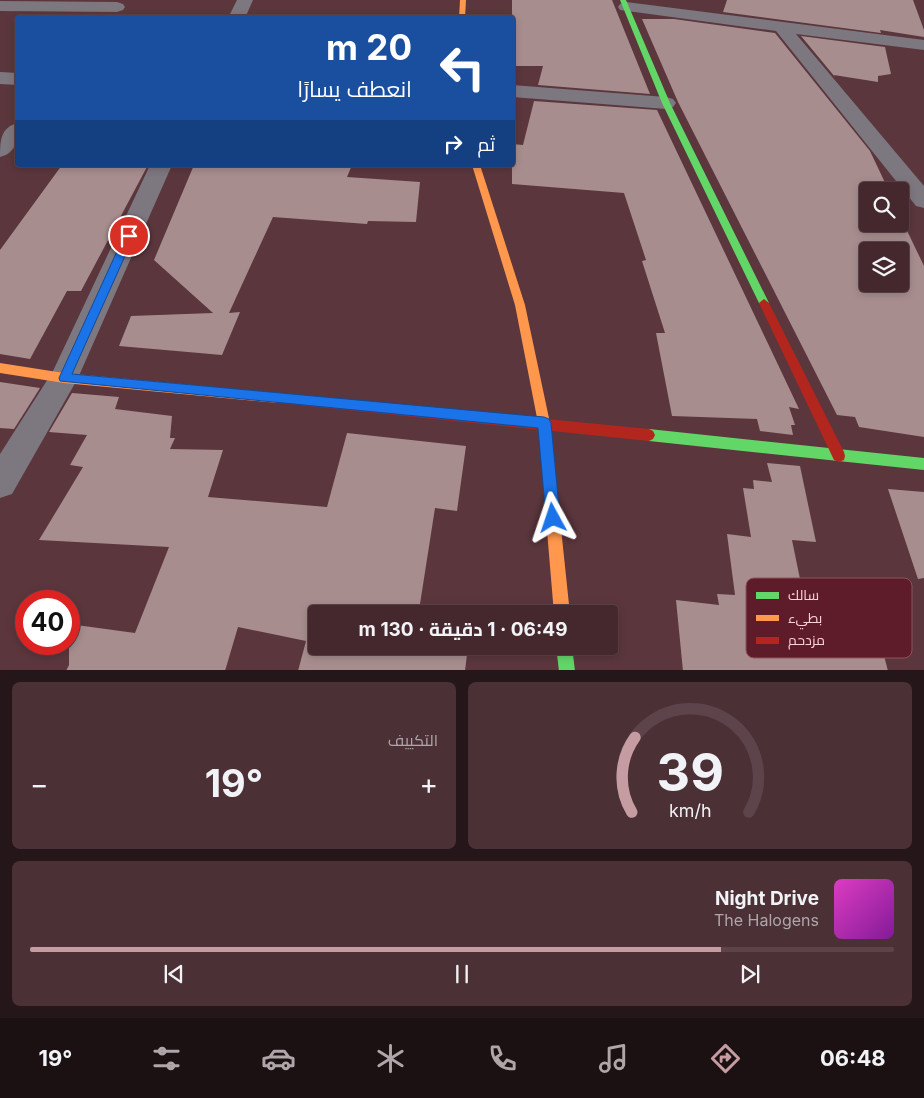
<!DOCTYPE html>
<html lang="ar">
<head>
<meta charset="utf-8">
<style>
	:root { --surface:#44282e; --page:#4b3036; --text:#f1f3f6; --muted:#afa6aa; --line:#5c444a; --accent:#c59ca1 }
	body { margin:0; font-family:Inter,Cairo,sans-serif; background:var(--page); color:var(--text); direction:rtl; height:100vh; display:flex; flex-direction:column; font-size:19px; white-space:nowrap }
	* { box-sizing:border-box; margin:0 }
	p { font-size:16px; color:var(--muted) }
	.icon { flex:none; width:28px; height:28px; fill:none; stroke:currentColor; stroke-width:2; stroke-linecap:round; stroke-linejoin:round }
	.map { position:relative; height:670px; overflow:hidden; direction:ltr }
	.side { display:flex; flex-direction:column; gap:12px; padding:12px; background:#251619; flex:1 }
	.side>* { flex:none }
	.top-card { position:absolute; left:15px; top:15px; width:500px; height:152px; border-radius:5px; box-shadow:0 2px 8px #0003,0 0 0 1px var(--line); direction:rtl; background:#1a4fa0; color:#fff; overflow:hidden }
	.fabs { position:absolute; left:859px; top:182px; display:grid; gap:10px }
	.fabs a { display:grid; place-items:center; width:50px; height:50px; border-radius:5px; background:var(--surface); box-shadow:0 2px 8px #0003,0 0 0 1px var(--line); font-size:25px }
	.speed { position:absolute; left:15px; top:590px; display:flex; gap:10px; font-size:25px; font-weight:700; text-align:center }
	.speed>* { display:grid; place-content:center; width:65px; height:65px; border-radius:50%; background:var(--surface); box-shadow:0 2px 8px #0003,0 0 0 1px var(--line); line-height:1 }
	.speed .limit { border:8px solid #d22; background:#fff; color:#111 }
	.pin { position:absolute; display:grid; place-items:center; width:42px; height:42px; color:#fff; margin:-21px; border:2px solid #fff; border-radius:50%; box-shadow:0 1px 5px #0007 }
	.me { position:absolute; width:55px; margin:-28px; rotate:355deg; stroke-linejoin:round; filter:drop-shadow(0 0 4px #0008) }
	.turn { display:flex; align-items:center; gap:18px; height:105px; padding:0 20px; font-size:22px }
	.turn .icon { width:65px; height:65px; stroke-width:2.5 }
	.turn b { display:block; font-size:35px; line-height:42px }
	.then { display:flex; align-items:center; height:48px; padding:0 20px; background:#0003; gap:10px; font-size:19px }
	.big { font-size:38px; font-weight:700; line-height:1.1 }
	.side .card { flex:1; display:flex; flex-direction:column; justify-content:center; gap:8px; min-width:0; padding:0 18px; border-radius:8px; background:var(--page) }
	.side .dial { align-items:center; gap:0 }
	.dial svg { height:130px; overflow:visible; fill:none; stroke:var(--line); stroke-width:7; stroke-linecap:round; text-anchor:middle }
	.dial text { fill:var(--text); stroke:none }
	.song { display:flex; align-items:center; gap:15px }
	.cover { width:60px; height:60px; border-radius:8px; background:linear-gradient(135deg,hsl(310 70% 55%),hsl(290 70% 35%)) }
	.played { height:5px; border-radius:2px; background:linear-gradient(90deg,var(--accent) 80%,var(--line) 80%) }
	.keys { display:flex; justify-content:space-around; direction:ltr }
	.heat { display:flex; justify-content:space-between; align-items:center; font-size:28px; direction:ltr }
	.side .tiles { flex:1; display:grid; gap:12px; grid-template-columns:1fr 1fr }
	.card:last-child { grid-column:span 2 }
	.trip { position:absolute; left:308px; top:605px; width:310px; height:50px; border-radius:5px; background:var(--surface); box-shadow:0 2px 8px #0003,0 0 0 1px var(--line); font-weight:700; line-height:50px; text-align:center; direction:rtl }
	.menu { display:flex; height:80px; justify-content:space-around; align-items:center; background:#1b1012; color:var(--muted) }
	.menu .icon { width:35px; height:35px }
	.menu .on { color:var(--accent) }
	.menu b { font-size:22px; color:var(--text) }
	.map>svg:first-child { display:block }
	.building { fill:#a78d8e; fill-rule:evenodd }
	.lines { fill:none; stroke-linecap:round; stroke-linejoin:round }
	.street { fill:#7d777f; fill-rule:evenodd }
	.fast { fill:#63d668; fill-rule:evenodd }
	.slow { fill:#ff974d; fill-rule:evenodd }
	.jam { fill:#b3261e; fill-rule:evenodd }
	.route { fill:#1a73e8; stroke:#114b97 }
	.key { fill:#5e1b29; stroke:#8e525d; stroke-width:1 }
	.key-label { font-size:14px; fill:#fed3d7 }
</style>
</head>
<body>
<div class="map">
<svg width="924" height="671" viewBox="0 0 924 671">
	<rect width="100%" height="100%" fill="#5b363d"/>
	<g class="building">
		<polygon points="512,0 612,0 650,94 538,85 543,66 512,66"/>
		<polygon points="727,0 913,0 924,30 924,37 880,30 881,33 723,12"/>
		<path d="M642,19H674L775,33L870,151L889,191H868V224H900V216L924,266V437L859,427L855,417L837,415L678,102ZM868,251H900V284H868Z"/>
		<polygon points="801,36 885,47 891,74 878,76 878,82 834,75 835,77"/>
		<polygon points="534,101 657,110 799,409 789,407 795,425 791,425 793,435 760,431 757,419 672,416 656,333 665,333 642,261 646,260 624,193 512,184 512,144 523,145"/>
		<polygon points="62,165 148,165 81,291 67,291 30,359 0,354 0,250"/>
		<polygon points="194,165 352,165 347,177 420,182 416,222 368,221 367,224 273,217 229,313 240,312 222,355 119,346 131,316 213,313 154,260"/>
		<polygon points="0,382 40,388 14,429 0,428"/>
		<polygon points="72,393 119,397 115,409 172,416 170,438 175,438 170,449 223,450 208,497 327,507 347,433 466,446 457,511 435,508 420,604 471,611 471,614 316,614 316,646 468,646 465,671 298,671 306,641 238,627 225,671 66,671 69,665 69,624 135,633 169,547 39,540 83,467 70,465 87,435 49,432"/>
		<polygon points="767,463 800,466 816,542 792,540 807,613 847,617 849,626 877,629 888,671 683,671 676,600 719,605 717,594 735,595 727,534 751,537 743,488 754,489 753,480 772,482"/>
		<polygon points="888,489 924,492 924,578 918,579"/>
	</g>
	<g class="lines">
		<g class="street">
			<polygon points="237,0 253,0 245,18 228,18"/>
			<polygon points="0,1 117,2 123,4 125,7 123,10 117,12 0,11"/>
			<polygon points="626,2 924,40 924,50 796,34 924,186 924,208 916,206 776,31 620,10 618,7 620,4"/>
			<polygon points="0,72 18,73 18,85 0,84"/>
			<polygon points="512,85 666,97 673,99 676,103 673,107 666,109 512,97"/>
			<path d="M18,123C18,138 17,153 0,157C0,142 0,127 18,123Z"/>
			<polygon points="150,165 172,165 78,378 12,494 0,498 0,454 53,371"/>
		</g>
		<g class="fast">
			<polygon points="620,0 626,0 670,103 769,303 768,306 764,307 759,303 662,103"/>
			<polygon points="649,429 924,458 924,470 649,441 645,439 643,435 645,431"/>
			<polygon points="556,646 572,646 575,671 559,671"/>
		</g>
		<g class="slow">
			<polygon points="460,0 466,0 465,18 459,18"/>
			<polygon points="472,165 480,165 525,305 550,423 570,614 554,614 538,423 515,305"/>
			<polygon points="0,363 64,373 278,393 282,394 284,398 282,402 278,403 64,383 0,373"/>
		</g>
		<g class="jam">
			<polygon points="764,299 769,303 844,452 845,456 844,460 839,462 834,460 759,303"/>
			<polygon points="278,393 649,429 653,431 655,435 653,439 649,441 278,403 274,402 272,398 274,394"/>
		</g>
	</g>
	<polygon class="route" points="129,232 134,236 72,374 544,417 549,419 551,423 560,518 558,523 553,525 548,523 546,518 538,428 60,381 59,378 124,236"/>
	<rect x="746" y="578" width="166" height="80" rx="8" class="key"/>
	<rect x="756" y="592" width="23" height="7" fill="#63d668"/>
	<rect x="756" y="615" width="23" height="6" fill="#ff974d"/>
	<rect x="756" y="637" width="23" height="7" fill="#b3261e"/>
	<g class="key-label">
		<text x="788" y="600">سالك</text>
		<text x="788" y="623">بطيء</text>
		<text x="788" y="645">مزدحم</text>
	</g>
</svg>
<div class="fabs">
<a><svg class="icon" aria-label="search" viewBox="0 0 24 24"><circle cx="10" cy="10" r="6"/><path d="M15 15l6 6"/></svg></a>
<a><svg class="icon" aria-label="layers" viewBox="0 0 24 24"><path d="M12 4l9 5-9 5-9-5zM3 14l9 5 9-5"/></svg></a>
</div>
<div class="speed"><div class="limit">40</div></div>
<div class="pin" style="left:129px;top:236px;background:#d93025"><svg class="icon" aria-label="arrive" viewBox="0 0 24 24"><path d="M6 21V4h12l-3 4 3 4H6"/></svg></div>
<svg class="me" style="left:553px;top:518px" viewBox="-20 -20 40 40"><path d="M0-17L14 15 0 8-14 15z" fill="#1a73e8" stroke="#fff" stroke-width="4"/></svg>
<div class="trip">06:49 · 1 دقيقة · 130 m</div>
<div class="top-card">
<div class="turn"><svg class="icon" aria-label="left" viewBox="0 0 24 24"><path d="M17 20v-9H6M10 6l-5 5 5 5"/></svg><div><b>20 m</b>انعطف يسارًا</div></div>
<div class="then">ثم<svg class="icon" aria-label="right" viewBox="0 0 24 24"><path d="M7 20v-9h11M14 6l5 5-5 5"/></svg></div>
</div>
</div>
<section class="side">
<div class="tiles">
<div class="card dial"><svg viewBox="0 0 100 80">
<path d="M14 69A42 42 0 1 1 86 69"/>
<path d="M14 69A42 42 0 0 1 16 23" stroke="#c59ca1"/>
<text x="50" y="56" font-size="32" font-weight="700">39</text>
<text x="50" y="72" font-size="11">km/h</text>
</svg></div>
<div class="card"><p>التكييف</p>
<div class="heat"><a>−</a><b class="big">19°</b><a>+</a></div>
</div>
<div class="card">
<div class="song"><i class="cover"></i><div><b>Night Drive</b><p>The Halogens</p></div></div>
<div class="played"></div>
<div class="keys"><svg class="icon" aria-label="previous" viewBox="0 0 24 24"><path d="M18 5L8 12l10 7zM5 5v14"/></svg><svg class="icon" aria-label="pause" viewBox="0 0 24 24"><path d="M8 5v14M16 5v14"/></svg><svg class="icon" aria-label="next" viewBox="0 0 24 24"><path d="M6 5l10 7-10 7zM19 5v14"/></svg></div>
</div>
</div>
</section>
<nav class="menu">
<b>06:48</b>
<svg class="icon on" aria-label="directions" viewBox="0 0 24 24"><path d="M12 3l9 9-9 9-9-9zM9 14v-3h6M13 9l2 2-2 2"/></svg>
<svg class="icon" aria-label="music" viewBox="0 0 24 24"><path d="M9 18V5l10-2v13"/><circle cx="6" cy="18" r="3"/><circle cx="16" cy="16" r="3"/></svg>
<svg class="icon" aria-label="phone" viewBox="0 0 24 24"><path d="M5 4h4l2 5-3 2q2 4 5 5l2-3 5 2v4C11 20 4 13 5 4z"/></svg>
<svg class="icon" aria-label="climate" viewBox="0 0 24 24"><path d="M12 3v18M4 7l16 10M4 17L20 7"/></svg>
<svg class="icon" aria-label="car" viewBox="0 0 24 24"><path d="M5 17H2v-5l4-1 3-4h7l3 4 3 1v5h-3M9 17h6M6 11h13"/><circle cx="7" cy="17" r="2"/><circle cx="17" cy="17" r="2"/></svg>
<svg class="icon" aria-label="filters" viewBox="0 0 24 24"><path d="M4 7h16M4 17h16"/><circle cx="9" cy="7" r="2"/><circle cx="15" cy="17" r="2"/></svg>
<b>19°</b>
</nav>
</body>
</html>
